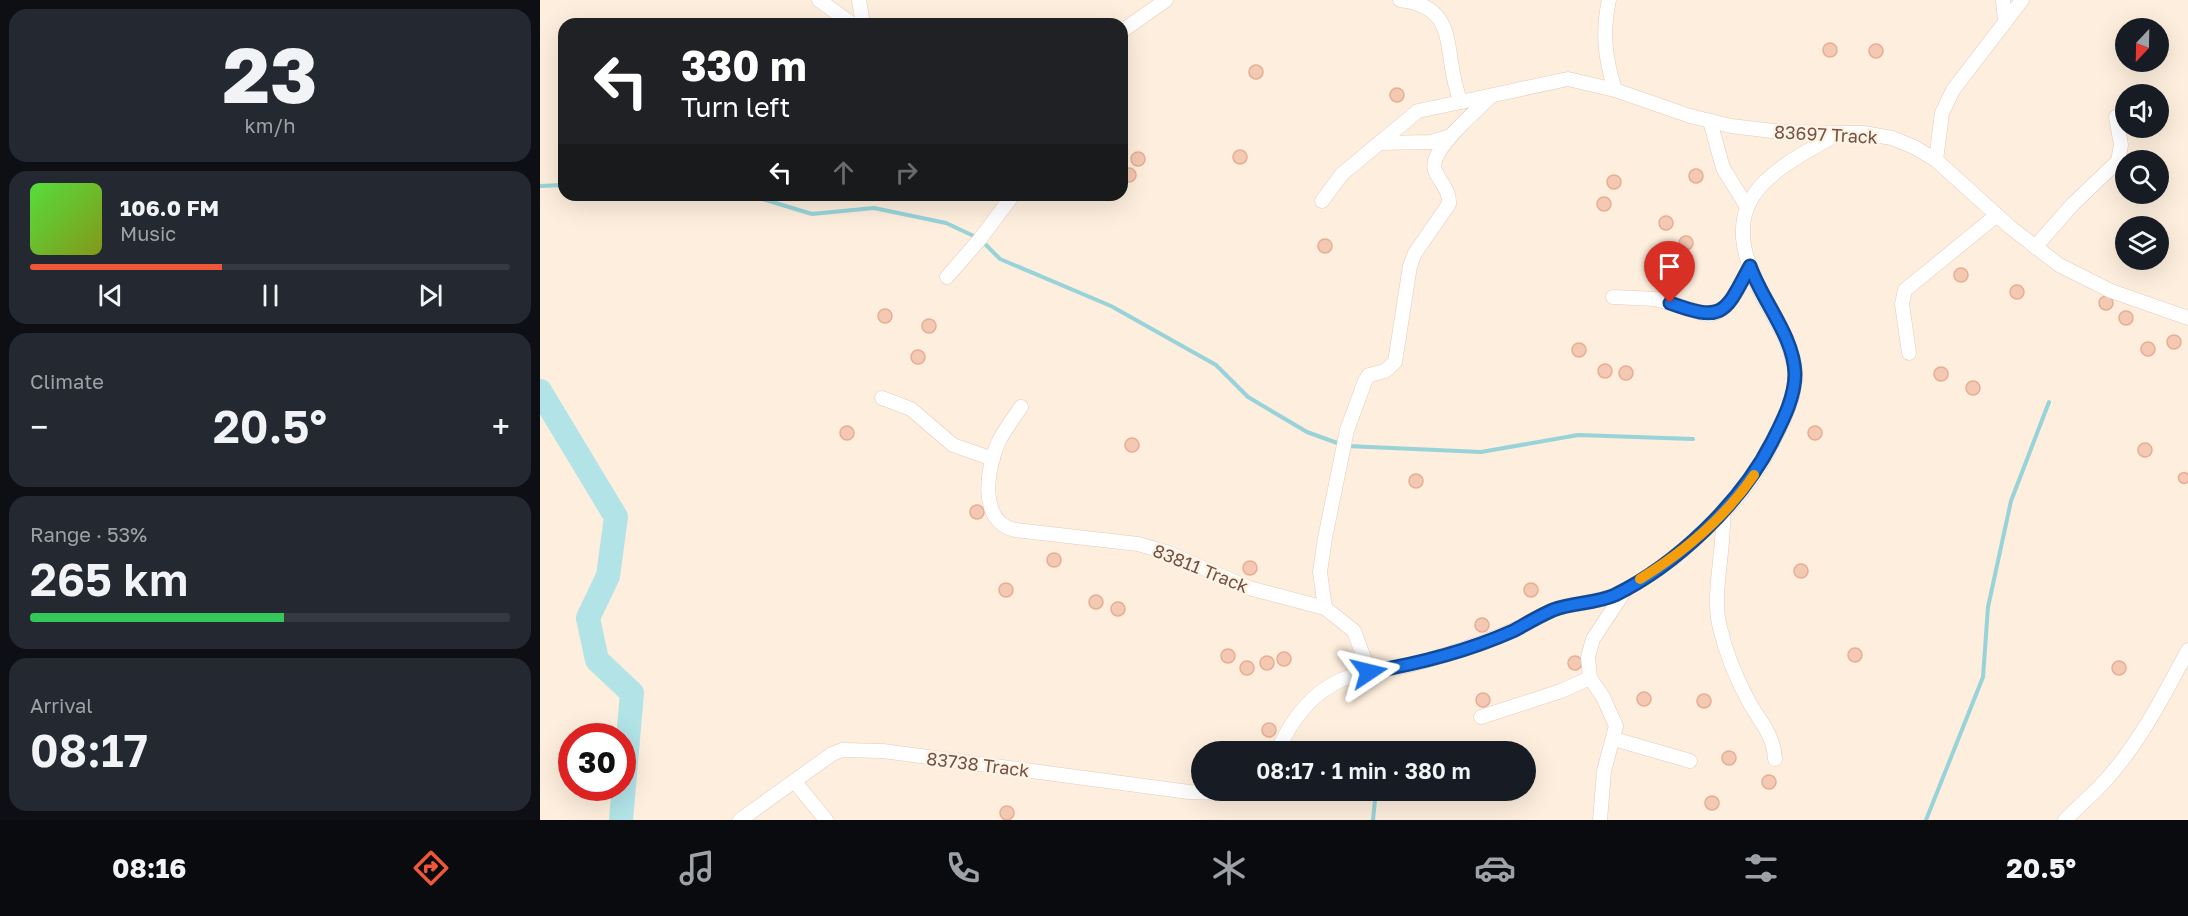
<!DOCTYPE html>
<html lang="en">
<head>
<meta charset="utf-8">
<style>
	:root { --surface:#171b24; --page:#242831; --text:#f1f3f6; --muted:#9ea1a6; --line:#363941; --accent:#ef563a }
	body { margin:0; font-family:"Golos Text",sans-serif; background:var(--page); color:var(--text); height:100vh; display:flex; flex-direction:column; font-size:22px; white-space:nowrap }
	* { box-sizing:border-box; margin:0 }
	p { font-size:20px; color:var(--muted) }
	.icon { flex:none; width:33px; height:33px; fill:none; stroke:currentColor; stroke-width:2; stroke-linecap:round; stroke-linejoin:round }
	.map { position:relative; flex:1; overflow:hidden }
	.panel { display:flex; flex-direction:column; gap:9px; padding:9px; background:#0d0f14; width:540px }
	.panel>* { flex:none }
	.top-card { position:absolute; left:18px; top:18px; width:570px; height:183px; border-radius:18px; box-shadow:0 6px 24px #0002; background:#202124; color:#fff; overflow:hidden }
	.needle { width:39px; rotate:202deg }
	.tools { position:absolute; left:1575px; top:18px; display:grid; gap:12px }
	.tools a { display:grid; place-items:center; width:54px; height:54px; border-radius:50%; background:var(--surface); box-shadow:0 6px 24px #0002; font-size:30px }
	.speed { position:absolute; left:18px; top:723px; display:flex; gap:12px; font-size:30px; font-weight:700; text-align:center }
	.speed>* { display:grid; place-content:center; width:78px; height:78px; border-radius:50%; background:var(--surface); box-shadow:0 6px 24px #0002; line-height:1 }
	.speed .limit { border:9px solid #d22; background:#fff; color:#111 }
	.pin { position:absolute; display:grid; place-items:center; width:51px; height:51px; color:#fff; margin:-62px -26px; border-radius:50% 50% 50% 0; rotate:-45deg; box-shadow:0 0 6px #0007 }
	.pin .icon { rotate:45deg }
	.me { position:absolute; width:66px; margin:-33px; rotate:80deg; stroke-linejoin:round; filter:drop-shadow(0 0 4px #0008) }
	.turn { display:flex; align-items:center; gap:21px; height:126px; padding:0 24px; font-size:27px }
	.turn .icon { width:78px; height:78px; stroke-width:2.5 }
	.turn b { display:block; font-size:42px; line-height:51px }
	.lanes { display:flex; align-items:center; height:57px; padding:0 24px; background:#0003; justify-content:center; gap:30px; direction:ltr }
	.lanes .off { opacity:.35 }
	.big { font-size:45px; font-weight:600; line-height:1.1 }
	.panel .tile { flex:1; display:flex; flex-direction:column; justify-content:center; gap:9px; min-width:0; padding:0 21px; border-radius:18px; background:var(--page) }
	.panel .dial { align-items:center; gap:0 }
	.dial b { font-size:78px; line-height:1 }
	.song { display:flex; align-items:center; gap:18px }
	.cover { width:72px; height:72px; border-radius:9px; background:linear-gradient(135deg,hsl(110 70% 55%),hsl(70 70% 35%)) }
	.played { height:6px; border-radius:3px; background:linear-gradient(90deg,var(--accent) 40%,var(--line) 40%) }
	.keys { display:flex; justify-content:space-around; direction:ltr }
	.heat { display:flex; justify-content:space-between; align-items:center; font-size:33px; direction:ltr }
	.charge { height:9px; border-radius:4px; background:linear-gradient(90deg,#34c759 53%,var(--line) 0) }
	.trip { position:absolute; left:651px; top:741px; width:345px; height:60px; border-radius:30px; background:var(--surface); box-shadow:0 6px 24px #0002; font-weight:600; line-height:60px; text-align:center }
	.tabs { display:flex; height:96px; justify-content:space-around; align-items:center; background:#090b0e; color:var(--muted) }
	.tabs .icon { width:42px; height:42px }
	.tabs .selected { color:var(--accent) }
	.tabs b { font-size:27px; color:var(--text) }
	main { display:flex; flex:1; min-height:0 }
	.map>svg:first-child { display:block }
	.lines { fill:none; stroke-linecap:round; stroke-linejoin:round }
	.stream { stroke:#97d3d9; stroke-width:4 }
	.river { stroke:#b1e3e7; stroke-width:24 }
	.building { fill:#f4c9b3; stroke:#e8ad92; stroke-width:1.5 }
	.street-casing { stroke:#e3cbbc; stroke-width:15 }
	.street { stroke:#fff; stroke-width:14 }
	.route-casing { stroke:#114b97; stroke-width:15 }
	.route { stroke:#1a73e8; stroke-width:10 }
	.slow { stroke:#f59e0b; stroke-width:10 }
	.labels { text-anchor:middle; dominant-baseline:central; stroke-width:5; stroke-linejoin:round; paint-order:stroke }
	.street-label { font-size:18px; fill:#735245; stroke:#fff3e4 }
</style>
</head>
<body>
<main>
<section class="panel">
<div class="tile dial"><b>23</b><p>km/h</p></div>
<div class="tile">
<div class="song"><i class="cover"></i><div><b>106.0 FM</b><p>Music</p></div></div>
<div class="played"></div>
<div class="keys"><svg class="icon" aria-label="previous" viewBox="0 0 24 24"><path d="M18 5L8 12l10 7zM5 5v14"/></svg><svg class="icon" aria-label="pause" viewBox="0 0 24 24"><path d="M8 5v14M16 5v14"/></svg><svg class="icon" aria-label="next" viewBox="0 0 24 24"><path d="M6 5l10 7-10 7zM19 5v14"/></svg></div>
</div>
<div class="tile"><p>Climate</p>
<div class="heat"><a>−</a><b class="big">20.5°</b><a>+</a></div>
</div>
<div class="tile"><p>Range · 53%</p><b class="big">265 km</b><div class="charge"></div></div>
<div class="tile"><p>Arrival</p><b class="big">08:17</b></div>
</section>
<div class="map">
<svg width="1648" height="820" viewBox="0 0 1648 820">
	<rect width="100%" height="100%" fill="#fdeedd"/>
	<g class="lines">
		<g class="stream">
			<polyline points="0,186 24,185"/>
			<polyline points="209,195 272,214 334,208 406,223 436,237"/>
			<polyline points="442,241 460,259 571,306 676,365 708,397 767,432 800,444"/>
			<polyline points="807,446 941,452 1038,435 1153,439"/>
			<polyline points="848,752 851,743"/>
			<polyline points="833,820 836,790"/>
			<polyline points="1386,820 1443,677 1448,607 1471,501 1509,402"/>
		</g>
		<polyline class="river" points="0,391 76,517 68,576 48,618 57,660 92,693 81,820"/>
	</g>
	<g class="building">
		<circle cx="1290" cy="50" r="7"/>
		<circle cx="1336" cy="51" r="7"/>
		<circle cx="716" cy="72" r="7"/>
		<circle cx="857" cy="95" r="7"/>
		<circle cx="700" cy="157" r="7"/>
		<circle cx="598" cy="159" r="7"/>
		<circle cx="589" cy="175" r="7"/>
		<circle cx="1156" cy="176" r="7"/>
		<circle cx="1074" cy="182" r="7"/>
		<circle cx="1064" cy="204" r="7"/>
		<circle cx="1126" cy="223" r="7"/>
		<circle cx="1146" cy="243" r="7"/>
		<circle cx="785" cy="246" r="7"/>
		<circle cx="1124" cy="249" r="7"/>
		<circle cx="1421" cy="275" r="7"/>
		<circle cx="1477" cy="292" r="7"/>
		<circle cx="1566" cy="303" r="7"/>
		<circle cx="345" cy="316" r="7"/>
		<circle cx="1586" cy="318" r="7"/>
		<circle cx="389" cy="326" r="7"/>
		<circle cx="1634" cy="342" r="7"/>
		<circle cx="1608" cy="349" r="7"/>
		<circle cx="1039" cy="350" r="7"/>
		<circle cx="378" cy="357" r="7"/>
		<circle cx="1065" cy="371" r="7"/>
		<circle cx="1086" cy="373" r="7"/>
		<circle cx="1401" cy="374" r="7"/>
		<circle cx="1433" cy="388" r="7"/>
		<circle cx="1275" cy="433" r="7"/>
		<circle cx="307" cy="433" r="7"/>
		<circle cx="592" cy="445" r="7"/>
		<circle cx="1605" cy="450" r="7"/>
		<circle cx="1644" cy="478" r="5.5"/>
		<circle cx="876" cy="481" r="7"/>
		<circle cx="437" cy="512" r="7"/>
		<circle cx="514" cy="560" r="7"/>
		<circle cx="710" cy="568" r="7"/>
		<circle cx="1261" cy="571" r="7"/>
		<circle cx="991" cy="590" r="7"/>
		<circle cx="466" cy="590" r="7"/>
		<circle cx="556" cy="602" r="7"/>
		<circle cx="578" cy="609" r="7"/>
		<circle cx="942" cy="625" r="7"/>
		<circle cx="1315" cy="655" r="7"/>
		<circle cx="688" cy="656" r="7"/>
		<circle cx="744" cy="659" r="7"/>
		<circle cx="1035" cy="663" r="7"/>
		<circle cx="727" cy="663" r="7"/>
		<circle cx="707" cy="668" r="7"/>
		<circle cx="1579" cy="668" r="7"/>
		<circle cx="1104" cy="699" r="7"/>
		<circle cx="943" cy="700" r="7"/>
		<circle cx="1164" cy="701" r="7"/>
		<circle cx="729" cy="730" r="7"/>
		<circle cx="1189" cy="758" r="7"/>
		<circle cx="1229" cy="782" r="7"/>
		<circle cx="1172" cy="803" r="7"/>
		<circle cx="467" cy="813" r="7"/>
	</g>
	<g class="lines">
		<g class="street-casing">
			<g id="street">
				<polyline points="279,0 312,24"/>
				<polyline points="319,0 323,24"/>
				<path d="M860,0C923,7 901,56 921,102L1028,79L1075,90L1150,116L1191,126L1241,132L1323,133L1352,138L1374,147L1396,160L1470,227L1519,265L1571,291L1648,318"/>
				<path d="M1069,0C1062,33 1065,58 1075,90"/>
				<polyline points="1463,0 1465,20"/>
				<polyline points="582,31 626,0"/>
				<polyline points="1170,121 1183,168 1206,205"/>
				<polyline points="840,143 891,142 911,136"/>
				<polyline points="1396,160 1402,113 1413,90 1482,0"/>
				<polyline points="782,201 802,174 878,111 921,102"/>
				<polyline points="1495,247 1533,204 1578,161 1581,145 1576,117"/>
				<polyline points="407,277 440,239 473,195"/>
				<path d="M1073,297L1116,299L1169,315C1192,310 1200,284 1210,266"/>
				<polyline points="1369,353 1362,304 1365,290 1457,215"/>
				<polyline points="342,398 371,409 413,445 453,459"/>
				<path d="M481,407C474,417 466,428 460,439C447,465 437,522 475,530L598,544L629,553L709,588L785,608L814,631L829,672"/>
				<path d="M1183,513C1185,549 1171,595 1180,628C1186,653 1197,680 1209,702C1220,722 1234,735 1235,759"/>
				<path d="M785,608L780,572L785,538L807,430L825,381L829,375L845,371L855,362L870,266L875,253L909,204C910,189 899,182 895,170C888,150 937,111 950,97"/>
				<polyline points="941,717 1021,691 1050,678"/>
				<polyline points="1074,739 1150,761"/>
				<path d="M737,752C750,722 770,694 801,680C825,670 853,670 878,663C909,654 941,644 971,631C986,625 1000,615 1015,609C1034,603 1054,603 1072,596C1122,574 1199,507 1224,459C1237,433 1257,401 1255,371C1252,346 1236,321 1224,299C1174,205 1218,177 1298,134"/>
				<polyline points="255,782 286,820"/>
				<polyline points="200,820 292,754 302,750 343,751 649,792 679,793 697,790"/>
				<polyline points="1060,820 1064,771 1076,726 1063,697 1050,678 1048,657 1053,639 1086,589"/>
				<path d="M1525,820C1538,807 1552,795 1564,782C1599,744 1624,695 1648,650"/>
			</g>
		</g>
		<use href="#street" class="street"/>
	</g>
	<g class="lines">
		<g class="route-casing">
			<path id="route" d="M829,672C877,664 928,651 973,631C986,624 999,616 1013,610C1033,602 1055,604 1075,595C1136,565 1201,503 1232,442C1242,422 1255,398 1255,374C1254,336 1222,301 1210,266C1185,313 1184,323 1130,303"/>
		</g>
		<use href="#route" class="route"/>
		<path class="slow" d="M1100,579C1144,552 1185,517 1214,475"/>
	</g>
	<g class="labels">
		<g class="street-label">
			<text transform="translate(1286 134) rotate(3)">83697 Track</text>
			<text transform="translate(661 568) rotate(22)">83811 Track</text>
			<text transform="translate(438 764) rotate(7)">83738 Track</text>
		</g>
	</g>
</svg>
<div class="tools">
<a><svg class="needle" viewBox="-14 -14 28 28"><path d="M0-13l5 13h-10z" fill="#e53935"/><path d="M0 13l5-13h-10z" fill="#9ea1a6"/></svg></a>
<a><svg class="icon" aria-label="sound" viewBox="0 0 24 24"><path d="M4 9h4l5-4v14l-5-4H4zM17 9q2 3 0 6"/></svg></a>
<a><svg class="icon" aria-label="search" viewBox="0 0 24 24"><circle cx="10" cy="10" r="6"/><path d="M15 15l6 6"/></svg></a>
<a><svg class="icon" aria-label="layers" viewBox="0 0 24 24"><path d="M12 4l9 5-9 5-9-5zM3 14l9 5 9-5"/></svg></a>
</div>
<div class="speed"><div class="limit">30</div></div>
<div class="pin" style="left:1130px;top:303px;background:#d93025"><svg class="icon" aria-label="arrive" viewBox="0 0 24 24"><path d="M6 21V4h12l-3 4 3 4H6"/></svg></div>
<svg class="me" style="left:829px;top:672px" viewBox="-20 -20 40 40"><path d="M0-17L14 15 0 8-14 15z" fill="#1a73e8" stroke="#fff" stroke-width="4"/></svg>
<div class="trip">08:17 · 1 min · 380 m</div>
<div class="top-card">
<div class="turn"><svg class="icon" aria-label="left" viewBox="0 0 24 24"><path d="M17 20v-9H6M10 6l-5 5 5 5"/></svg><div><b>330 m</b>Turn left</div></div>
<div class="lanes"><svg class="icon" aria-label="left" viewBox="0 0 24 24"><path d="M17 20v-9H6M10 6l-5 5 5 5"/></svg><svg class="icon off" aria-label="ahead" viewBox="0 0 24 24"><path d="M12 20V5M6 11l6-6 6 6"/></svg><svg class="icon off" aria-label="right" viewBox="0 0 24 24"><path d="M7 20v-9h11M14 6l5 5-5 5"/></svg></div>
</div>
</div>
</main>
<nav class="tabs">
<b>08:16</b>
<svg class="icon selected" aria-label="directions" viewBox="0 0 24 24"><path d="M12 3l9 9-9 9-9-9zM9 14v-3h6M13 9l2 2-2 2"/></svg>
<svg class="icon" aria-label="music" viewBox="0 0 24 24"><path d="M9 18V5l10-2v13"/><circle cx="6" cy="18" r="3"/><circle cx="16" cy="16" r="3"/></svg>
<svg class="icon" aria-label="phone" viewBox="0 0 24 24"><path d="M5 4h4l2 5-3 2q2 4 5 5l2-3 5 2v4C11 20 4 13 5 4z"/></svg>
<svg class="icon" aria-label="climate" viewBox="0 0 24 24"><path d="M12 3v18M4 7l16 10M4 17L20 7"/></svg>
<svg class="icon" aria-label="car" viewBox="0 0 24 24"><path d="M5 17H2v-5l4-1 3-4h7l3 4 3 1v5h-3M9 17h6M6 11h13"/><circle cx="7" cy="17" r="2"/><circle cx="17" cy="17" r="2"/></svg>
<svg class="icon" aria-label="filters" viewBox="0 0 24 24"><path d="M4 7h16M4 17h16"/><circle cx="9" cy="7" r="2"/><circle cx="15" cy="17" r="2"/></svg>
<b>20.5°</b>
</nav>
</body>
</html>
